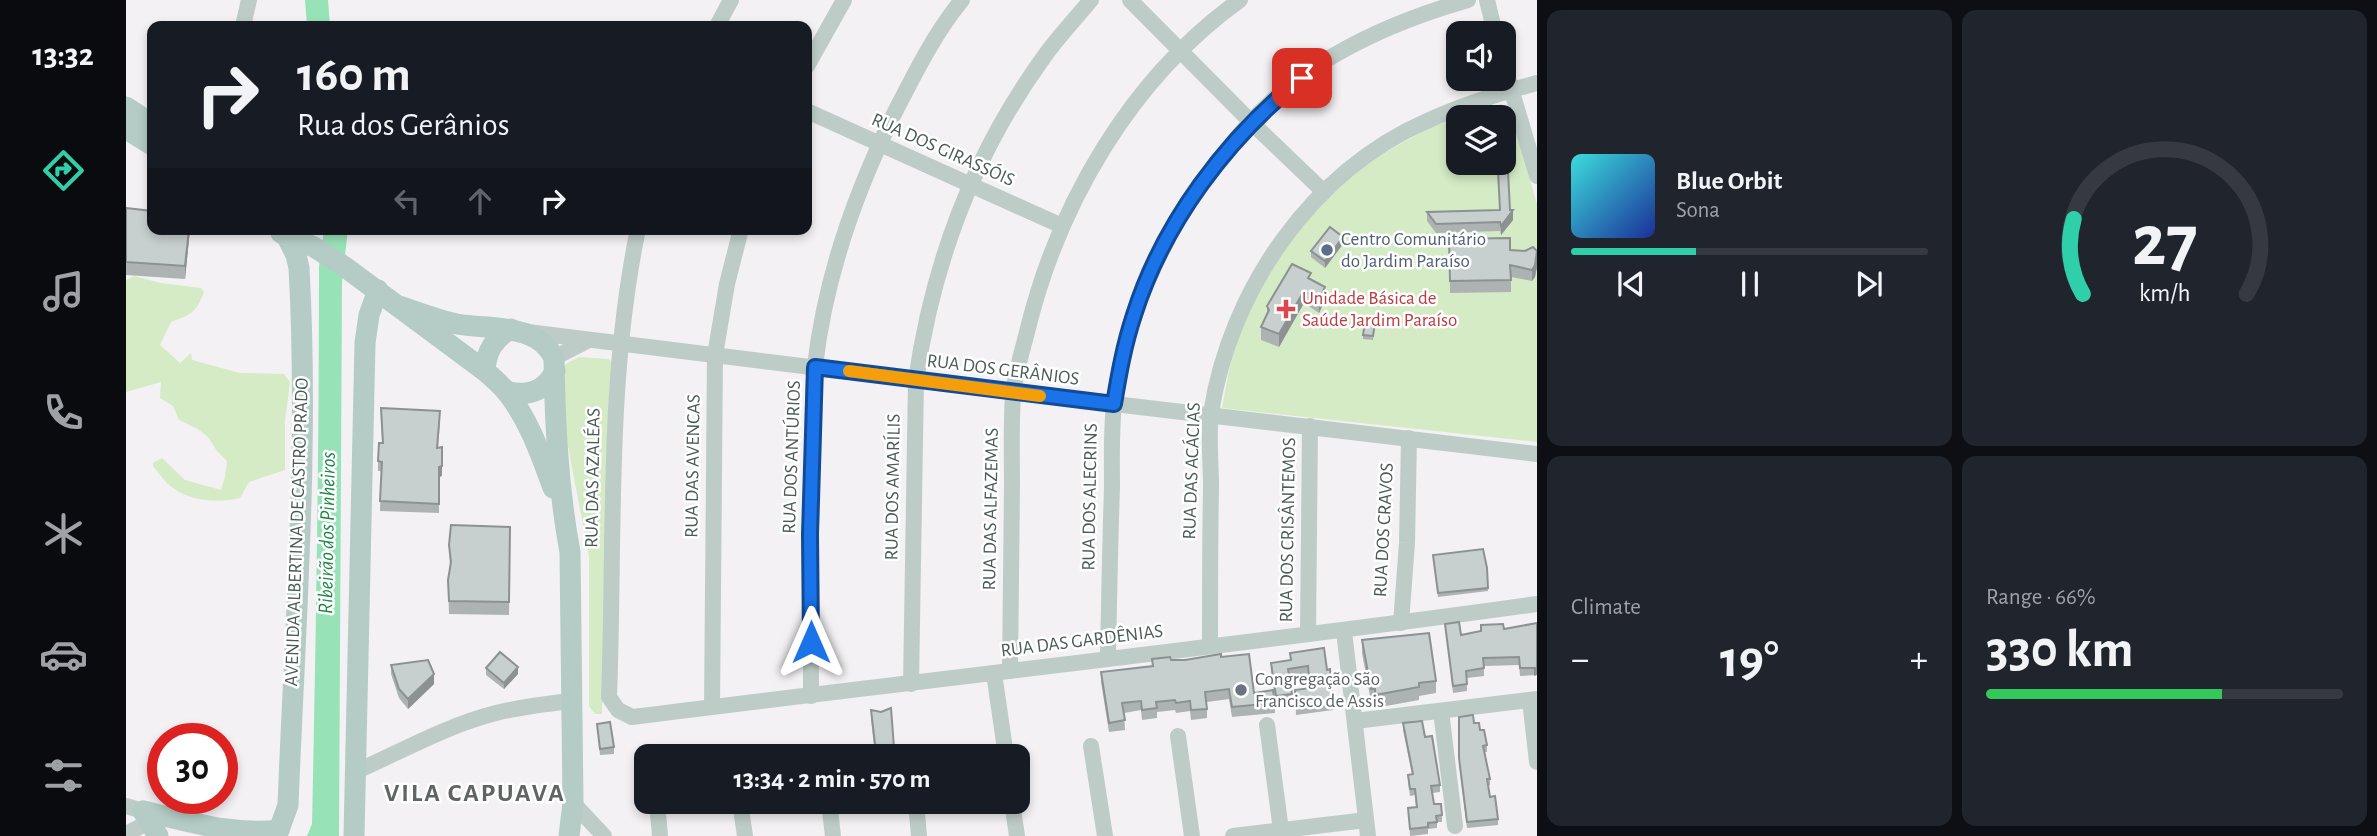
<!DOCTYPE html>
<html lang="en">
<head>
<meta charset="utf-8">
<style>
	:root { --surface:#171b24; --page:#20242c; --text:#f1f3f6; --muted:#9ea1a6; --line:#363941; --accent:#2fcfaa }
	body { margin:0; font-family:"Alegreya Sans",sans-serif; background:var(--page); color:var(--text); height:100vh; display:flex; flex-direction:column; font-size:26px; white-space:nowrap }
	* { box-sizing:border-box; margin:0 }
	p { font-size:23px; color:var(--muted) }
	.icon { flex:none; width:38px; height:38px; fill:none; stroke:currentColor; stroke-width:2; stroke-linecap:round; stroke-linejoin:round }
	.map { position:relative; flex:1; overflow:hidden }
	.sheet { display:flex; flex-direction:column; gap:10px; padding:10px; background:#0d0f14; width:840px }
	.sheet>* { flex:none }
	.hud { position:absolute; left:21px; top:21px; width:665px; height:214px; border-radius:14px; box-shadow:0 4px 10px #0003; background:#171b24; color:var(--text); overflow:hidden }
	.buttons { position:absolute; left:1320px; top:21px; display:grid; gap:14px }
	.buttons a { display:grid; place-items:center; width:70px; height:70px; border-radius:14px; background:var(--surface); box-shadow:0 4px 10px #0003; font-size:35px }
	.speed { position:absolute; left:21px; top:723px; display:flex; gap:14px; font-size:35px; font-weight:700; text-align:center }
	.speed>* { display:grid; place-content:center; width:91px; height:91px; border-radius:50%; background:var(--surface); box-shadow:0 4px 10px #0003; line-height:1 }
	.speed .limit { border:10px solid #d22; background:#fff; color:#111 }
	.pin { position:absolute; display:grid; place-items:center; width:60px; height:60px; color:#fff; margin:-30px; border-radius:14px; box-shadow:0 4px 10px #0006 }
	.me { position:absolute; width:77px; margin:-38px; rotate:0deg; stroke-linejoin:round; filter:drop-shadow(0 0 5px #0008) }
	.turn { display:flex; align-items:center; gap:24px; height:147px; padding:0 35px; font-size:32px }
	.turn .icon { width:91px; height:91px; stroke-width:2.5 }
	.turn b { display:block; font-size:49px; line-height:60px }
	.lanes { display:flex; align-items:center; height:66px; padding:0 35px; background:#0003; justify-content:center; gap:35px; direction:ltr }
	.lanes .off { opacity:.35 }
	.big { font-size:52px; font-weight:600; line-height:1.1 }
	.sheet .card { flex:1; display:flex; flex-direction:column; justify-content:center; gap:10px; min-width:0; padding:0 24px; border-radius:14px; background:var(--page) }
	.sheet .dial { align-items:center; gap:0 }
	.dial svg { height:182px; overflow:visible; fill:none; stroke:var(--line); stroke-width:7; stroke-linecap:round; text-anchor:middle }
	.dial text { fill:var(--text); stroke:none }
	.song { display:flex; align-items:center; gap:21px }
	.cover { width:84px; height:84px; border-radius:10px; background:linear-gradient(135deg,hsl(180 70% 55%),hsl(230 70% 35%)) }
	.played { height:7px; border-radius:4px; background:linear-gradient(90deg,var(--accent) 35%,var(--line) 35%) }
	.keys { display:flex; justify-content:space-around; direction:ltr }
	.heat { display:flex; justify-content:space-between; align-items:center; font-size:38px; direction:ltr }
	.charge { height:10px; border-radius:5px; background:linear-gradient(90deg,#34c759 66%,var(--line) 0) }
	.sheet .tiles { flex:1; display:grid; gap:10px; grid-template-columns:repeat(2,1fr) }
	.trip { position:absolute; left:508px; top:744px; width:396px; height:70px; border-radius:14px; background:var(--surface); box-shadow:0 4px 10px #0003; font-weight:600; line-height:70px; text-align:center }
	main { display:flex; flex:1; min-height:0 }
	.dock { display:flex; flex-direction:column; width:126px; justify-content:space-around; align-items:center; background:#090b0e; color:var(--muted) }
	.dock .icon { width:49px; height:49px }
	.dock .current { color:var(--accent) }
	.dock b { font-size:32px; color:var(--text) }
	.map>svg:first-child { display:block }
	.green { fill:#d5ebc5 }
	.water { fill:#98e2b7 }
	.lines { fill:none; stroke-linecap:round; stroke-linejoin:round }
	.minor { stroke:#beccc7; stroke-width:16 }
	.major { stroke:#b4ccc5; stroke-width:21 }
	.wall { fill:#acb3b2 }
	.shaded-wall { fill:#8c9291 }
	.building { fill:#c8d0cf; stroke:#8c9291; stroke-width:2 }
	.route-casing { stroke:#114b97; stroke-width:18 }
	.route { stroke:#1a73e8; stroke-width:12 }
	.slow { stroke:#f59e0b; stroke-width:12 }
	.service-dot { fill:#5c6f8a; stroke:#fff; stroke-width:2.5 }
	.health-dot { fill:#e0444e; stroke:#fff; stroke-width:2.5 }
	.worship-dot { fill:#6b7280; stroke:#fff; stroke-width:2.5 }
	.labels { text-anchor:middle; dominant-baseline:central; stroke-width:5; stroke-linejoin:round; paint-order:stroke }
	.street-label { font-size:19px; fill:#4b5c57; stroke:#fff }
	.service-label { font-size:19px; fill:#4e5e75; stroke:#fff; text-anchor:start }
	.health-label { font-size:19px; fill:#be3a42; stroke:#fff; text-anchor:start }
	.worship-label { font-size:19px; fill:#5b616d; stroke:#fff; text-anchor:start }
	.water-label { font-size:21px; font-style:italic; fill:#1c8748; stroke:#fff }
	.district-label { font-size:26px; font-weight:bold; letter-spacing:2px; fill:#5e6563; stroke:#fff }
</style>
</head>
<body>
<main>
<nav class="dock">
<b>13:32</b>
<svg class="icon current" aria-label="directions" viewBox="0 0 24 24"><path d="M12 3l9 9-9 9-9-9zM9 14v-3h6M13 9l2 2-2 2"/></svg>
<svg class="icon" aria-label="music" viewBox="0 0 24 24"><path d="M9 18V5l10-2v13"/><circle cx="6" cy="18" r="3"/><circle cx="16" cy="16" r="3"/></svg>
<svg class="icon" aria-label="phone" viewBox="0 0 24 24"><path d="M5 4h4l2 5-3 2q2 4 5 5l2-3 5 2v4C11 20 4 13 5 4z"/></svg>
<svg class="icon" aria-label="climate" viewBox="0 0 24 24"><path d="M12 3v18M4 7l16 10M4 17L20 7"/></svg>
<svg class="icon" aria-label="car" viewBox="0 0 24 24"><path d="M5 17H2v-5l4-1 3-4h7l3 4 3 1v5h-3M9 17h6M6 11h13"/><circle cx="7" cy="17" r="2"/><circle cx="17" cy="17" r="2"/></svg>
<svg class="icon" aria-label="filters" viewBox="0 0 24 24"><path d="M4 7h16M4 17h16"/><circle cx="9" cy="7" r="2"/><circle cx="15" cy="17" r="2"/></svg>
</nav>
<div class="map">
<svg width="1411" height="836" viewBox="0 0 1411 836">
	<rect width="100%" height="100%" fill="#f3f1f3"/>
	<g class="green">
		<polygon points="1375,104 1382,109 1387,121 1411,204 1411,442 1096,408 1103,370 1114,331 1128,296 1179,212 1249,158 1305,127 1332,118 1332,163 1377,163 1377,117 1335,117"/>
		<path d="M8,276L35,283L75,288L78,292C70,313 66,314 45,322L34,345L54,363L65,353L66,360L114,373L158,374L164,382L159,421V470L123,482L114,498C91,504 59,501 41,483C36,478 31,471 27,466V463L36,458L59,480L95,490L99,477L101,461L91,451L82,437L72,429L53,420L47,406L34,398L35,382L0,392V280Z"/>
		<polygon points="453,357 482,359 488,363 483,390 476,714 469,714 463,706 463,556 435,410 438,365"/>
	</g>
	<g class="water">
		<polygon points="179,0 202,0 204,26 181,26"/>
		<path d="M198,229H222L216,282L213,836H181L186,824C190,638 193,452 193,267Z"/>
	</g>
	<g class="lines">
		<g class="minor">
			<polyline points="1004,0 1126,123 1198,192"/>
			<polyline points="1361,0 1369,33"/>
			<polyline points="117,26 123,0"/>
			<polyline points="591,26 605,0"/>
			<polyline points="1377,62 1411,176"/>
			<polyline points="681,66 718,0"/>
			<polyline points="681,111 936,226"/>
			<path d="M512,229C480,383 489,541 483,697L492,710L506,717C808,679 1110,646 1411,604"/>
			<polyline points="402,332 887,392 1411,454"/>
			<polyline points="428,358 463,340"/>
			<polyline points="1275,623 1281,543 1283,438"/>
			<polyline points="1218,631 1242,836"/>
			<polyline points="1182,634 1184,426"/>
			<path d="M1084,646C1084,593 1084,540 1085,487C1085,463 1082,436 1085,413C1104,290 1186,171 1301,121C1336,105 1374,93 1411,83"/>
			<path d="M982,658C983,601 984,545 986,488C986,461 985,432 988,404C1000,283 1090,130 1192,65C1239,35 1289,15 1342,0"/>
			<path d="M884,671C885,609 885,547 886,485C886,455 885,424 887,395C889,374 896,352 901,332C932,204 1005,78 1114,0"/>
			<polyline points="868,673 880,756"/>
			<path d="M785,684L790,380C807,261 849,151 920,54C934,35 950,18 965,0"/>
			<path d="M685,696C685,616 684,536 686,457C687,427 686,396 689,366C699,278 729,193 768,114C788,75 808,34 836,0"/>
			<polyline points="1404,700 1411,762"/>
			<polyline points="586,707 589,355 601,284 615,229"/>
			<polyline points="1315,711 1329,826"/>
			<polyline points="1229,721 1411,699"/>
			<polyline points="1141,725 1155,830"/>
			<polyline points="1052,736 1066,836"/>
			<polyline points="965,746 979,836"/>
			<path d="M231,771C276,751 322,725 370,713C394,707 419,704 444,701"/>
			<polyline points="531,802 534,836"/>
			<polyline points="614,802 619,836"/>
			<polyline points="703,802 707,836"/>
			<polyline points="790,802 793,836"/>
			<polyline points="886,802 891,836"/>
			<polyline points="447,803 478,836"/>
			<polyline points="0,806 17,811"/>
			<polyline points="0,834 23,822"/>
			<polyline points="1107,836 1240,820"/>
		</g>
		<g class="major">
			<polyline points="0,107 26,124"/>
			<polyline points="0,129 26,145"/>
			<path d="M155,233L188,247L219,267L359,371C366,377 373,383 379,390C402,417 415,455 427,488"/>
			<path d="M273,306C292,312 311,320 331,324C365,330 412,323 428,358C429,423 432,488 444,552L447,803L443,836"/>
			<path d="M359,371C360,351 368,338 385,329"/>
			<path d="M380,391C401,397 419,392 429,371"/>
			<path d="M17,811C62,821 107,836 153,830"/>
			<polyline points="17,811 32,836"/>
			<path d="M153,830L162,805C169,627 183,447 173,268L170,255L160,235"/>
			<polyline points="228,836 239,343 243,315 252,290"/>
		</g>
	</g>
	<g class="wall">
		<polygon points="0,210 26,229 64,229 59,279 0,275"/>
		<polygon points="1384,210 1387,220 1375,235 1374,231 1310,233 1301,221 1301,212"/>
		<polygon points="1323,239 1384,250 1411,251 1411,267 1409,277 1406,281 1385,277 1385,292 1324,293"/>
		<polygon points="1217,244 1199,268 1185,257 1185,251"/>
		<polygon points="1185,280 1199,300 1193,313 1178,303 1153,347 1135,340 1135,327 1141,313 1141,306"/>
		<polygon points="1249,323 1247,340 1237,339 1237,335"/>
		<polygon points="255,408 314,421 312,448 316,476 313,477 313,513 254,511 255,471 252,471 252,461 256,443"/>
		<polygon points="384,527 383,615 323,614 322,580 324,566 323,545"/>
		<polygon points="1307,555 1361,568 1362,591 1312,597"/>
		<polygon points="1411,623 1411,675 1394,676 1393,665 1358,666 1358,676 1341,678 1341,691 1327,693 1319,624 1335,635 1355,631 1355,625 1378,629"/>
		<polygon points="1236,640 1310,681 1310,693 1293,696 1293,700 1249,708 1249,702 1245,702 1236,653"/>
		<polygon points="1164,653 1201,670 1207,702 1207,710 1170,715 1169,690 1183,688 1182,673 1164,676 1166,701 1150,704 1145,671 1145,663 1164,660"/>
		<polygon points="1095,657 1128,693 1149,703 1149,713 1106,717 1103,699 1081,702 1081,718 1065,720 1064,711 1050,713 1049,710 1031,712 1031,718 1016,720 1015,710 998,713 999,730 983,732 975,682 975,672 1026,666 1026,659 1059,660"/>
		<polygon points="265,665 308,684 282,709 273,698 265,674"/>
		<polygon points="360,668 392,674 378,689 360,675"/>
		<polygon points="745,710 768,748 768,756 749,756 745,719"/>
		<polygon points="1333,717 1348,723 1354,730 1361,745 1361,752 1359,752 1364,779 1364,785 1362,786 1364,797 1372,819 1372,825 1341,828 1333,765"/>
		<polygon points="1277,723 1299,737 1314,785 1314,792 1306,793 1308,804 1316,815 1316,822 1311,822 1311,828 1302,829 1302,834 1284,836 1282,808 1290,808 1289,795 1284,796 1282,781 1282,775 1286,774 1277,730"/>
		<polygon points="471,724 488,747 488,754 474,755"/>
	</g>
	<g class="shaded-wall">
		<polygon points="1387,210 1387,220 1375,235 1375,226"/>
		<polygon points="63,229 64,229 59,279 59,266"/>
		<polygon points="1217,237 1217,244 1199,268 1199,261"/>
		<polygon points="1411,255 1411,267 1409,277 1406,281 1406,270"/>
		<polygon points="1199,287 1199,300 1193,313 1193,300"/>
		<polygon points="1178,291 1178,303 1153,347 1153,334"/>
		<polygon points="316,447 316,476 313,477 313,467"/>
		<polygon points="392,667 392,674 378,689 378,683"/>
		<polygon points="1408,668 1411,668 1411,675 1408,676"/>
		<polygon points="308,674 308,684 282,709 282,699"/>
	</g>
	<g class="building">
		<polygon points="1372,171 1382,171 1384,210 1387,210 1375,226 1374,222 1310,224 1301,212 1374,210"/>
		<polygon points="0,208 26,211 26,229 63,229 59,266 0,262"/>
		<polygon points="1204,227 1217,237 1199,261 1185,251"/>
		<polygon points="1384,238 1384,250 1399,251 1407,247 1411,251 1409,265 1406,270 1384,265 1385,280 1324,281 1323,239"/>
		<polygon points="1166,264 1185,273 1182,278 1199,287 1193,300 1178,291 1153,334 1135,327 1143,310 1141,306"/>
		<polygon points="1239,322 1249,323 1247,336 1237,335"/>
		<polygon points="255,408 314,411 311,448 316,447 316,466 313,467 313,504 254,501 256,462 252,461 253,443 257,443"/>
		<polygon points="325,525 384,527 383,602 323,601 322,580 325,562 323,545"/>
		<polygon points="1357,549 1361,568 1362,588 1312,593 1307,555"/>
		<polygon points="1333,622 1335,635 1355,631 1355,625 1377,624 1378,629 1411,623 1411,668 1394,668 1393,657 1357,658 1358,668 1340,671 1341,684 1327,686 1319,624"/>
		<polygon points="1303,633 1310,681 1293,683 1293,687 1249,695 1249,689 1245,689 1236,640"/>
		<polygon points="1198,648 1201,670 1204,669 1207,702 1170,707 1169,690 1184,688 1182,666 1162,669 1166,694 1150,696 1145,663 1165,660 1164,653"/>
		<polygon points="374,652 392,667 378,683 360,668"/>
		<polygon points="1095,654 1095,657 1123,654 1128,693 1147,690 1149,703 1106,707 1103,689 1079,692 1081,709 1065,710 1064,701 1050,703 1049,700 1030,702 1031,708 1016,710 1015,701 996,703 999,720 983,723 975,672 1027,666 1026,659 1044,657 1045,660 1059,660"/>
		<polygon points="302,660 308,674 282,699 273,689 265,665"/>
		<polygon points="765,708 768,748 750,752 745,710 755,712"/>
		<polygon points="1347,715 1348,723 1353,723 1354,730 1358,730 1361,745 1357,746 1364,779 1361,779 1364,797 1369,796 1372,819 1341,822 1333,758 1333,717"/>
		<polygon points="1296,721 1299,737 1306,736 1314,785 1305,786 1308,804 1315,804 1316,815 1310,816 1311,822 1302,823 1302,827 1284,829 1282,808 1291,807 1289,789 1284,789 1282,775 1287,774 1277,723"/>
		<polygon points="484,722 488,747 474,749 471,724"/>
	</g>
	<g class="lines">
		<g class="route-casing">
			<path id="route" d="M685,642L684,534L689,367L988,404C993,374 998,345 1008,315C1037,223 1101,138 1176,78"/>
		</g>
		<use href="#route" class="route"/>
		<polyline class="slow" points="723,371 914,396"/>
	</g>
	<circle class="service-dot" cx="1201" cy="250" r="7"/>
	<path class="health-dot" d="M1156.5 298.5h7v7h7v7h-7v7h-7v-7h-7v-7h7z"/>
	<circle class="worship-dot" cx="1115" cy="690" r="7"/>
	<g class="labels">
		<g class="street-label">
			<text transform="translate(817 150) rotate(24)">RUA DOS GIRASSÓIS</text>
			<text transform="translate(877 370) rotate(7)">RUA DOS GERÂNIOS</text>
			<text transform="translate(666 457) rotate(-88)">RUA DOS ANTÚRIOS</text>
			<text transform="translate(567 466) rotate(-89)">RUA DAS AVENCAS</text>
			<text transform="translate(1066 471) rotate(-88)">RUA DAS ACÁCIAS</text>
			<text transform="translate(467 478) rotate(-89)">RUA DAS AZALÉAS</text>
			<text transform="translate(767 487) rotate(-89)">RUA DOS AMARÍLIS</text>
			<text transform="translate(964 497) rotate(-89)">RUA DOS ALECRINS</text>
			<text transform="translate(865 509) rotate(-89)">RUA DAS ALFAZEMAS</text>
			<text transform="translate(1162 530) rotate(-89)">RUA DOS CRISÂNTEMOS</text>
			<text transform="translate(1258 530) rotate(-87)">RUA DOS CRAVOS</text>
			<text transform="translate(171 532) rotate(-88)">AVENIDA ALBERTINA DE CASTRO PRADO</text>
			<text transform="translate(956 641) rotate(-7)">RUA DAS GARDÊNIAS</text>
		</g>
		<g class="service-label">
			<text x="1215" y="239">Centro Comunitário<tspan x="1215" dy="22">do Jardim Paraíso</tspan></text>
		</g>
		<g class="health-label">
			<text x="1176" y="298">Unidade Básica de<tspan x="1176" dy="22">Saúde Jardim Paraíso</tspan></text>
		</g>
		<g class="worship-label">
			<text x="1129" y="679">Congregação São<tspan x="1129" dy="22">Francisco de Assis</tspan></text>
		</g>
		<g class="water-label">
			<text transform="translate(201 533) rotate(-89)">Ribeirão dos Pinheiros</text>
		</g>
		<g class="district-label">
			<text x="349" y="793">VILA CAPUAVA</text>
		</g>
	</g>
</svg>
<div class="buttons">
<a><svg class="icon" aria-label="sound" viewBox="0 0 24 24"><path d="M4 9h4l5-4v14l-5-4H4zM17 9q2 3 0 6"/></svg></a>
<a><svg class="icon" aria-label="layers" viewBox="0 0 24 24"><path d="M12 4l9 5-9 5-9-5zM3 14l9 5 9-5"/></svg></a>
</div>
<div class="speed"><div class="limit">30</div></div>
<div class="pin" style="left:1176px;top:78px;background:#d93025"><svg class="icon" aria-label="arrive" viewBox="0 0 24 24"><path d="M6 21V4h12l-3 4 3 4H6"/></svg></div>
<svg class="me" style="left:685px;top:642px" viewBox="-20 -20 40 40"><path d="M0-17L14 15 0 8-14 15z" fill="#1a73e8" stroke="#fff" stroke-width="4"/></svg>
<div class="trip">13:34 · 2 min · 570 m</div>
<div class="hud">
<div class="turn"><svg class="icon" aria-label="right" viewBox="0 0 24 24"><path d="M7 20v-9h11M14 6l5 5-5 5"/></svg><div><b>160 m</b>Rua dos Gerânios</div></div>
<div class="lanes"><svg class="icon off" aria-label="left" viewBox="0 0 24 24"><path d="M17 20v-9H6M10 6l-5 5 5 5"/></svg><svg class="icon off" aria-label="ahead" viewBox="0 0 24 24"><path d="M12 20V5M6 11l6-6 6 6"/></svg><svg class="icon" aria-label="right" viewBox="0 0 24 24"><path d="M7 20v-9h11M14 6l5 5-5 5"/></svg></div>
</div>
</div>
<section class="sheet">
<div class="tiles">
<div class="card">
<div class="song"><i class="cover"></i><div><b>Blue Orbit</b><p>Sona</p></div></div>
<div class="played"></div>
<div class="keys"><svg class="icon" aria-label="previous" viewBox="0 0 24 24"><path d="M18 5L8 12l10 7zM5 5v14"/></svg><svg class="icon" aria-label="pause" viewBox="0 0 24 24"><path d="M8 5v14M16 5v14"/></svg><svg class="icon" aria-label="next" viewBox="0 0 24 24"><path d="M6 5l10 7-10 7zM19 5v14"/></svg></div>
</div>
<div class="card dial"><svg viewBox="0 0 100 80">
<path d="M14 69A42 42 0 1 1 86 69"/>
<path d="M14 69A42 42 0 0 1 10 36" stroke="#2fcfaa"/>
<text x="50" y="56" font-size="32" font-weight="700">27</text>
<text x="50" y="72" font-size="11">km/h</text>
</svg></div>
<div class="card"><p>Climate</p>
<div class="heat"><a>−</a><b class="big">19°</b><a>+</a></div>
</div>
<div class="card"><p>Range · 66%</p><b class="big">330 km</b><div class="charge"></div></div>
</div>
</section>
</main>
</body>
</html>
